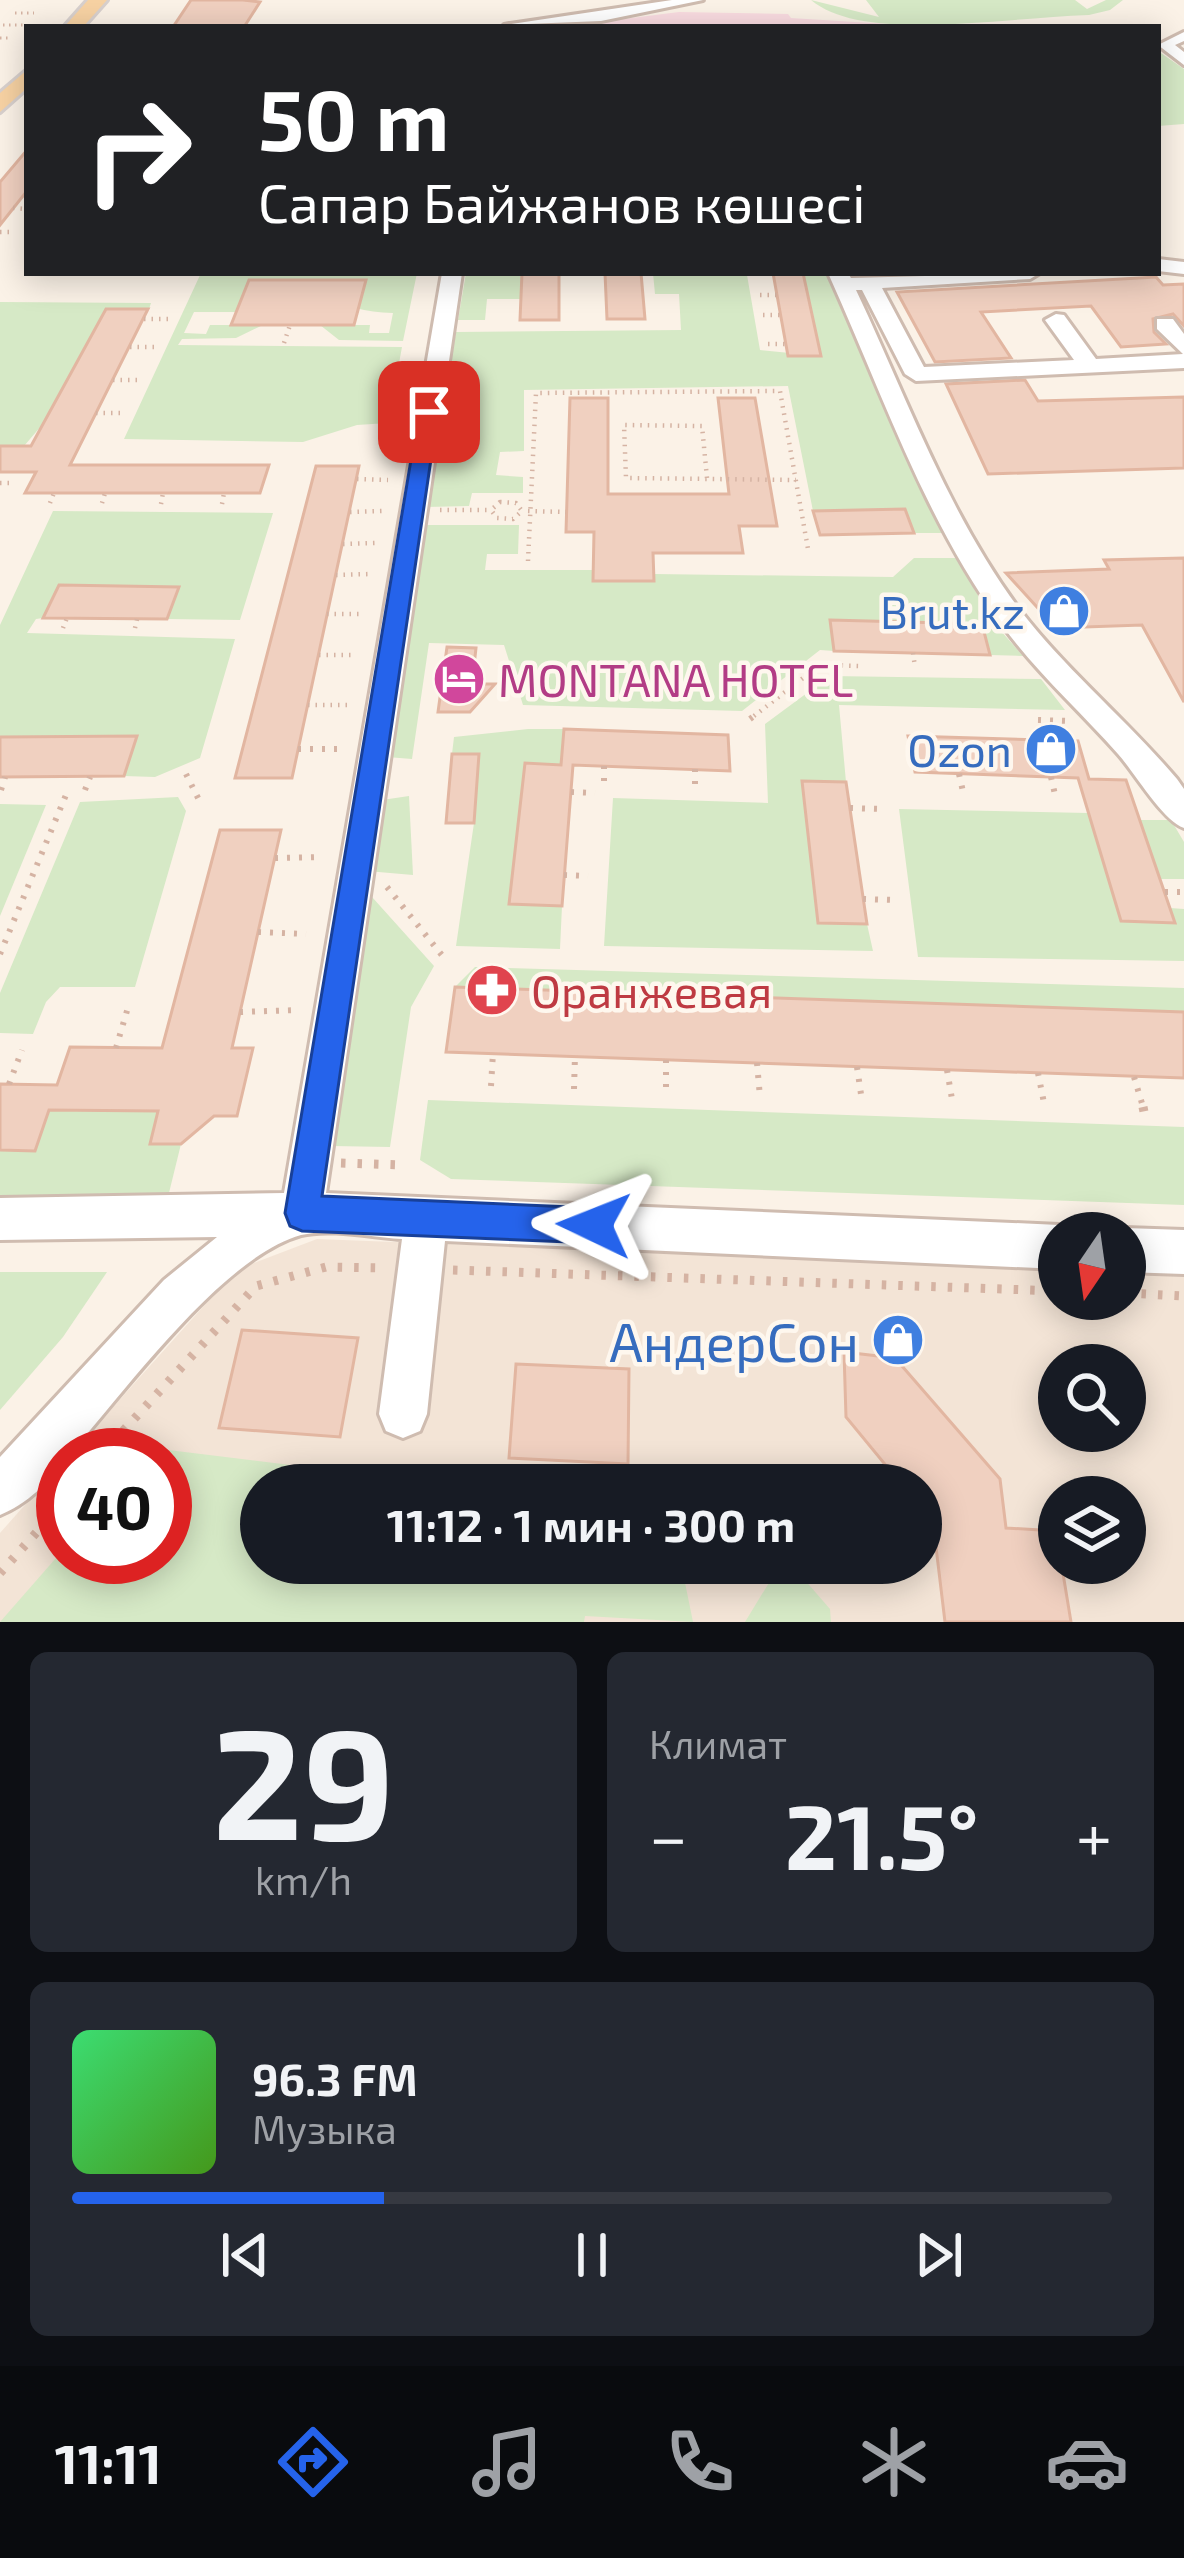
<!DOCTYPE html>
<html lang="ru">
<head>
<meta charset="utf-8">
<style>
	:root { --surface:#171b24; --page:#242831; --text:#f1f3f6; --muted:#9ea1a6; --line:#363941; --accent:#2563eb }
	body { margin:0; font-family:"Exo 2",sans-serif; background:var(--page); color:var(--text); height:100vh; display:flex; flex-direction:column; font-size:45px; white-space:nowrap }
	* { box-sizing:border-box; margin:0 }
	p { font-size:39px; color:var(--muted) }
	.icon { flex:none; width:66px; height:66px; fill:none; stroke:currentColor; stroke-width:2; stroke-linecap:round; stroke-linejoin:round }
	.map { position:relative; height:1622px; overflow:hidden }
	.panel { display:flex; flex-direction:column; gap:30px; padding:30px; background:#0d0f14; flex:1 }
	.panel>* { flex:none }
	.hud { position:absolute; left:24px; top:24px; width:1137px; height:252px; border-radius:0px; box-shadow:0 6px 30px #0003; background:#202124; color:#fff; overflow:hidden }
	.needle { width:78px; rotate:193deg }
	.tools { position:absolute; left:1038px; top:1212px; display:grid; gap:24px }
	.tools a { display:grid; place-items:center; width:108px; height:108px; border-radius:50%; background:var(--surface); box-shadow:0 6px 30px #0003; font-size:60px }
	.speed { position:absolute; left:36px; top:1428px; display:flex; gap:24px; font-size:60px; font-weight:700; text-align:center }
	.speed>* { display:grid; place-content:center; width:156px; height:156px; border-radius:50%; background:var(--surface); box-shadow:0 6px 30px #0003; line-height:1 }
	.speed .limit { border:18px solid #d22; background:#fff; color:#111 }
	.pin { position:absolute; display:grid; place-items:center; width:102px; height:102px; color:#fff; margin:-51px; border-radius:24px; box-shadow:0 6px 18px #0006 }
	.me { position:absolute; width:132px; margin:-66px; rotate:272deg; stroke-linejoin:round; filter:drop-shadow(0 0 9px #0008) }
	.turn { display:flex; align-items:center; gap:42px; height:252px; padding:0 36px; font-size:54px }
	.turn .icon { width:156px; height:156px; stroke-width:2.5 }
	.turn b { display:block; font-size:84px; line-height:102px }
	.big { font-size:90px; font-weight:700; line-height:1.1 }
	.panel .card { flex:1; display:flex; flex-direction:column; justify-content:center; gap:18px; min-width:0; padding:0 42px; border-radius:18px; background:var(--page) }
	.panel .dial { align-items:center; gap:0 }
	.dial b { font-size:156px; line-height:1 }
	.song { display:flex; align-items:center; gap:36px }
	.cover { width:144px; height:144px; border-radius:18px; background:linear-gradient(135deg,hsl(140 70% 55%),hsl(100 70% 35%)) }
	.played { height:12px; border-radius:6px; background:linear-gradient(90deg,var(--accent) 30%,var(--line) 30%) }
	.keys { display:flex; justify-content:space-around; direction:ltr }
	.heat { display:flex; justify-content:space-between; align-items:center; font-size:66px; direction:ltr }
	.panel .tiles { flex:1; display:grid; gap:30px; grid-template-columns:1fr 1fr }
	.card:last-child { grid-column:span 2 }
	.trip { position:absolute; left:240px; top:1464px; width:702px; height:120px; border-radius:60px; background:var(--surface); box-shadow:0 6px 30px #0003; font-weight:700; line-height:120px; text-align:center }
	.tabs { display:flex; height:192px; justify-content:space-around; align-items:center; background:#090b0e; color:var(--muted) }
	.tabs .icon { width:84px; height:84px }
	.tabs .current { color:var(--accent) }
	.tabs b { font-size:54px; color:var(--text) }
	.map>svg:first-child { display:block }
	.residential { fill:#f3e4d6; fill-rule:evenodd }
	.medical { fill:#f9dbe0 }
	.green { fill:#d6e9c6 }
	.building { fill:#f0d0c0; stroke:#e2b6a1; stroke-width:3 }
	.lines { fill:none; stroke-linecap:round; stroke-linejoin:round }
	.minor-casing { stroke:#cfbcb0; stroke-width:6 }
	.major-casing { stroke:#d8d0cd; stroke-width:6 }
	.path-far3 { stroke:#d5b3a3; stroke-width:3; stroke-dasharray:1.5 4.5; stroke-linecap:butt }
	.path-far2 { stroke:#d5b3a3; stroke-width:4.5; stroke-dasharray:1.5 6; stroke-linecap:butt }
	.path-far1 { stroke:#d5b3a3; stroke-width:6; stroke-dasharray:3 9; stroke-linecap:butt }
	.path { stroke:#d5b3a3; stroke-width:9; stroke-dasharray:4.5 12; stroke-linecap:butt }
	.minor { fill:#fff; fill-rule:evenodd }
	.major { fill:#f7d2a3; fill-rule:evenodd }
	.route { fill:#2563eb; stroke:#184099; stroke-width:3 }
	.labels { text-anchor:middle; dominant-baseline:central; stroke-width:9; stroke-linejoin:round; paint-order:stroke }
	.shop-label { font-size:45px; fill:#366cbe; stroke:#fef7ee; text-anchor:end }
	.hotel-label { font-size:45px; fill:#b23c85; stroke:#fef7ee; text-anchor:start }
	.health-label { font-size:45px; fill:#be3a42; stroke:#fef7ee; text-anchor:start }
	.near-shop-label { font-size:54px; fill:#366cbe; stroke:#fef7ee; text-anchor:end }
</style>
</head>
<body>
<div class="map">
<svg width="1184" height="1622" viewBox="0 0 1184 1622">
	<rect width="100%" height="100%" fill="#fbf2e7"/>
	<path class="residential" d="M317,1239L1059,1268V1299H1125V1270L1184,1273V1622H0V1533L63,1462V1557H165V1455H70L236,1270ZM1059,1365H1125V1431H1059ZM261,1485H921V1563H261ZM1059,1497H1125V1563H1059Z"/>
	<polygon class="medical" points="679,12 788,14 791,18 934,27 597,27 592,23"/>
	<g class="green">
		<path d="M811,0L879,17L866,0H1075L1087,9L1106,0H1123L1110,10L1089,15C989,19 861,42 811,0Z"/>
		<polygon points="1158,51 1184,69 1184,124 1158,126"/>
		<path d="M201,273H417L403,341L339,340L320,325H370L369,333H389L393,313C336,313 305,280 249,280L236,312H194L184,333L206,334L210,325H263L236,338L182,339L178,345L402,347L388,423L357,425L303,442L124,439Z"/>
		<polygon points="466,273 522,273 521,299 487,299 485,320 458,320"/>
		<polygon points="653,273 747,275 760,350 820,356 803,273 827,273 944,533 914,533 905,509 813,511 788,386 524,390 524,451 500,452 496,475 523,477 523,493 472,493 469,506 426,507 456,332 681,330 679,294 655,294"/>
		<polygon points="0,302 151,303 149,309 106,309 42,425 24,446 0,446"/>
		<polygon points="53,511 273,513 240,620 167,619 178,587 59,585 43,618 36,619 27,633 235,639 200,758 155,777 124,776 136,736 0,737 0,625"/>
		<polygon points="423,525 519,525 518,554 487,554 485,570 594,570 654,581 654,574 893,577 914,558 957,558 993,622 1023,656 990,655 982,624 831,620 834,651 820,650 742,711 523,705 504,645 429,643 412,759 387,757"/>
		<polygon points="830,676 1041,679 1065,710 839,705 846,782 802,782 818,922 867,924 873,951 604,946 613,798 768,803 765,724"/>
		<polygon points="528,729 564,729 561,765 525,764 509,903 562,906 560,949 456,946 474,823 478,755 452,754 454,737"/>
		<polygon points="409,796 413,875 367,871 382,800"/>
		<polygon points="178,797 186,811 135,987 60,987 46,1002 33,1034 0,1033 0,993 80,802"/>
		<polygon points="0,804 46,805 0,916"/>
		<polygon points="899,809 1088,813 1121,921 1174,923 1170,908 1184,909 1184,961 918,957"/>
		<polygon points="1140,820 1171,820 1184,842 1184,879 1161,879"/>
		<polygon points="372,897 434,966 411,1007 390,1147 332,1146"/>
		<polygon points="475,967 1184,988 1184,1012 455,987"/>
		<polygon points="428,1100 1184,1127 1184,1205 451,1179 420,1160"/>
		<polygon points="49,1110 159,1111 150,1143 181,1144 167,1201 0,1206 0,1150 35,1151"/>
		<polygon points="0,1272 107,1272 63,1337 0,1410"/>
		<polygon points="152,1448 452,1485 261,1485 261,1563 681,1563 693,1622 585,1616 584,1622 0,1622 63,1550 63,1557 165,1557 165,1455 146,1455"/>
		<polygon points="781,1563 790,1563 830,1609 831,1622 745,1622"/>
	</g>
	<g class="building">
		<polygon points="191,0 243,0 260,2 244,27 173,27"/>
		<polygon points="27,150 27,191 0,225 0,182"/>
		<polygon points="522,273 559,273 559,320 520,320"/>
		<polygon points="605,273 641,273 645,319 607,319"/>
		<polygon points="773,273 803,273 821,356 788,356"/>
		<polygon points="1156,277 1163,285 1184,284 1184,326 1173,314 1153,319 1154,332 1166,344 1121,347 1091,306 981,312 1011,358 935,362 897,292"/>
		<polygon points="249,280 366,280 354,325 231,325"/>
		<polygon points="106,309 148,309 70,465 269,465 260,493 25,493 36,472 0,472 0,446 31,446"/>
		<polygon points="1025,380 1038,401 1184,397 1184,468 988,474 946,384"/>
		<polygon points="570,398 608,398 608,494 729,494 718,398 755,398 777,526 739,526 743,553 653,553 654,581 593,581 594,532 566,532"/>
		<polygon points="316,466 359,466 292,778 235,778"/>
		<polygon points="905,509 914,533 820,535 813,511"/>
		<polygon points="1184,558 1184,702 1142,625 1056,628 1006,573 1109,569 1104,560"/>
		<polygon points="59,585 179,587 167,619 43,618"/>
		<polygon points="830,620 982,624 990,655 834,651"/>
		<polygon points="447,647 476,648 472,684 495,684 470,712 438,712"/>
		<polygon points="564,729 728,735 730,771 573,765 562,906 509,904 525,763 561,765"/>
		<polygon points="137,736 124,776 0,777 0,737"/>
		<polygon points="908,736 1078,741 1089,779 1126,780 1175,923 1121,921 1078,778 915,772"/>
		<polygon points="452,754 479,754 474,823 446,823"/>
		<polygon points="802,781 846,782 867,924 818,923"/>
		<polygon points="220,830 281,830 232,1048 253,1048 237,1116 214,1116 181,1144 150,1144 158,1111 49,1110 35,1151 0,1150 0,1084 57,1085 70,1047 162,1048"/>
		<polygon points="455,987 1184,1012 1184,1078 446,1052"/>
		<polygon points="242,1330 358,1338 340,1437 219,1428"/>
		<polygon points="844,1352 895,1358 1000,1479 1006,1528 1056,1531 1071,1622 945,1622 933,1522 921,1507 921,1485 902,1485 846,1417"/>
		<polygon points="516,1364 629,1369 628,1464 509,1458"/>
	</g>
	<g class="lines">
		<g class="minor-casing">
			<g id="minor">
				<polygon points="672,0 703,0 601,21 504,25"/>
				<polygon points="1184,32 1184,41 1175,45 1184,52 1184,65 1158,45"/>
				<polygon points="1158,259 1184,262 1184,274 1158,271"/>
				<path d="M442,273H462L326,1193L1059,1225L1075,1233H1059V1269L445,1241L427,1414L420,1431L403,1438L386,1431L379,1414L402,1239C372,1237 330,1228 301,1235C222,1257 123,1394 69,1455H63C57,1479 23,1506 0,1515V1457L164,1280L217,1237L0,1240V1198L284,1193Z"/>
				<path d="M828,273H848L851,278L1040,273L1030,279L882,288L924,367L1074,360L1045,320L1056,314L1064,315L1096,359L1183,354L1157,329V319H1173L1184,334V368L916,381L905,374L862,290H856C907,398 948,514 1020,610C1067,671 1127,720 1177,779L1184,789V828C1163,821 1135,773 1118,754C1080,711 1036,672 1002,625C924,519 882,392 828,273Z"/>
				<polygon points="1125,1228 1184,1230 1184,1274 1125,1272 1125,1233 1114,1233"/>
			</g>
		</g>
		<g class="major-casing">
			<g id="major">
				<polygon points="88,0 107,0 83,27 64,27"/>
				<polygon points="27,70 27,88 0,112 0,93"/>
			</g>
		</g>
		<g class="path-far3">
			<polyline points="15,13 34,13"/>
			<polyline points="3,25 23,25"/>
			<polyline points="0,38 11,38"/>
		</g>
		<g class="path-far2">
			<polyline points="13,208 27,209"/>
			<polyline points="0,232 14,232"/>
			<polyline points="760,295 777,295"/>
			<polyline points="763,315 781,315"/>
			<polyline points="144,319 169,319"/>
			<polyline points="284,343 290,325"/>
			<polyline points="768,344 786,344"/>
			<polyline points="130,347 156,347"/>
			<polyline points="113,380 141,380"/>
			<polyline points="96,413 126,413"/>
			<polyline points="707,478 702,426 624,425 626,478 796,480"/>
			<polyline points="357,479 388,480"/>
			<polyline points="0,483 12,483"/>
			<polygon points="500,502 516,503 522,511 513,519 497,518 491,510"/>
			<polyline points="50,503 54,493"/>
			<polyline points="102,503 105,493"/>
			<polyline points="161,504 163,493"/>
			<polyline points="222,504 224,493"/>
			<polyline points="440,510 491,510"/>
			<polyline points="528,511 566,512"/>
			<polyline points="350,512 382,511"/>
			<polyline points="343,544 377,543"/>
			<polyline points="528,561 536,393 780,391 808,549"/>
			<polyline points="336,575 371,574"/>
			<polyline points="327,614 364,614"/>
			<polyline points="63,628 67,618"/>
			<polyline points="135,628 137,619"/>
			<polyline points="913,653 915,667"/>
			<polyline points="319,655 356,655"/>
			<polyline points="308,705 347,705"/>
			<polyline points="754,716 820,665 861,666"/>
		</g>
		<g class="path-far1">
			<polyline points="750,719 758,713"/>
			<polyline points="1038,720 1070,721"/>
			<polyline points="298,749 339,749"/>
			<polyline points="604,766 604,784"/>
			<polyline points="695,769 695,787"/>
			<polyline points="186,774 202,806"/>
			<polyline points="959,774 964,796"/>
			<polyline points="1051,777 1056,799"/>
			<polyline points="1,790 5,777"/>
			<polyline points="85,790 90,777"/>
			<polyline points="571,792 595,793"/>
			<polyline points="850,808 881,809"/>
			<polyline points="275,858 320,857"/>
			<polyline points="564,875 588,876"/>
			<polyline points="387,887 445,959"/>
			<polyline points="1165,892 1184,892"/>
			<polyline points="863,899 894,900"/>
			<polyline points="258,932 306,934"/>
			<polyline points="0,954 68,790"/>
			<polyline points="240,1012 299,1010"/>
			<polyline points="116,1048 129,1004"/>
			<polyline points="666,1060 666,1093"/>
			<polyline points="757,1063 760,1097"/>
			<polyline points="857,1067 862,1101"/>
			<polyline points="947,1070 953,1105"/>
			<polyline points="1038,1073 1045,1108"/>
			<polyline points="1134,1077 1144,1110"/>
			<polyline points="9,1084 22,1050"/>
			<polyline points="491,1086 493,1053"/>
			<polyline points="574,1089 575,1056"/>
		</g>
		<g class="path">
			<polyline points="1143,1107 1144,1112"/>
			<polyline points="341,1163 403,1165"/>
			<polyline points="453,1270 1059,1291"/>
			<polyline points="1125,1293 1184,1296"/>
			<polyline points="101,1455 256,1286 326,1267 386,1268"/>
			<polyline points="877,1485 890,1471"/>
			<polyline points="0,1573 63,1503"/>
		</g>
		<use href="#minor" class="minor"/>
		<use href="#major" class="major"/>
	</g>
	<polygon class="route" points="429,407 438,412 322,1196 594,1208 606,1213 612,1225 606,1238 594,1243 302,1231 290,1226 285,1213 419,412"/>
	<defs>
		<g id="shop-disc" transform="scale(2.7)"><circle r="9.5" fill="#3f7fe0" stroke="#fef7ee"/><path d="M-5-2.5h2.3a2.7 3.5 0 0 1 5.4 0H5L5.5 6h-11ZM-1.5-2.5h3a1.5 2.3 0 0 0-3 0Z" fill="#fff"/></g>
		<g id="hotel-disc" transform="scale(2.7)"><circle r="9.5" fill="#d1479c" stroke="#fef7ee"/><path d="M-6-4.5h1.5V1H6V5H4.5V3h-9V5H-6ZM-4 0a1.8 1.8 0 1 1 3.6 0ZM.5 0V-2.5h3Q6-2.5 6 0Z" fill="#fff"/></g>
		<g id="pharmacy-disc" transform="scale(2.7)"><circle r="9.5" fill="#e0444e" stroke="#fef7ee"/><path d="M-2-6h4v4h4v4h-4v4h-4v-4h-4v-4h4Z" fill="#fff"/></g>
	</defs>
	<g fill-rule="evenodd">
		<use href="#shop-disc" x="1064" y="611"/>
		<use href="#hotel-disc" x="459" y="679"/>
		<use href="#shop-disc" x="1051" y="749"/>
		<use href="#pharmacy-disc" x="492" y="990"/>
		<use href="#shop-disc" x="898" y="1340"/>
	</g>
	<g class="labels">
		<g class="shop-label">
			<text x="1025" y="611">Brut.kz</text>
			<text x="1012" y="749">Ozon</text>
		</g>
		<g class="hotel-label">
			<text x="498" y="679">MONTANA HOTEL</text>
		</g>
		<g class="health-label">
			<text x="531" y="990">Оранжевая</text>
		</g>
		<g class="near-shop-label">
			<text x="859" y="1340">АндерСон</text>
		</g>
	</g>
</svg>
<div class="tools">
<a><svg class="needle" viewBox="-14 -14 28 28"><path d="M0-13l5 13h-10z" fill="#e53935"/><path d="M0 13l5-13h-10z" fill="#9ea1a6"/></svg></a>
<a><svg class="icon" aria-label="search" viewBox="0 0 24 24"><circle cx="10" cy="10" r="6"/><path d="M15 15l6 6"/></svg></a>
<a><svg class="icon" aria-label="layers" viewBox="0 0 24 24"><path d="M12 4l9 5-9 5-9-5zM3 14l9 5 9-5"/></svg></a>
</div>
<div class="speed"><div class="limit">40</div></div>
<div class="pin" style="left:429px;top:412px;background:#d93025"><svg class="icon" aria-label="arrive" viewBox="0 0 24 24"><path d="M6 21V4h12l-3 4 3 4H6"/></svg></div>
<svg class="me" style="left:594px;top:1225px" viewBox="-20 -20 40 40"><path d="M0-17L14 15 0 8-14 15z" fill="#2563eb" stroke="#fff" stroke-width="4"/></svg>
<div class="trip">11:12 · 1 мин · 300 m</div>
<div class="hud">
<div class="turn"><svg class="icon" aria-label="right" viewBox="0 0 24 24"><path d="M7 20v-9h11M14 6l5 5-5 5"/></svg><div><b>50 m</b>Сапар Байжанов көшесі</div></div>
</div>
</div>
<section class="panel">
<div class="tiles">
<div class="card dial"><b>29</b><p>km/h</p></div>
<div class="card"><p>Климат</p>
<div class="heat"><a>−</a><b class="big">21.5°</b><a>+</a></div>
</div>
<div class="card">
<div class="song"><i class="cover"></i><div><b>96.3 FM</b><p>Музыка</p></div></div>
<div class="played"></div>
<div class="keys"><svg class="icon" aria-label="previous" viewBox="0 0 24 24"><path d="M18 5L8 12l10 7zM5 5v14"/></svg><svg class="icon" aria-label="pause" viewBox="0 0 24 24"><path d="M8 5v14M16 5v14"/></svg><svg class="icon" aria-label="next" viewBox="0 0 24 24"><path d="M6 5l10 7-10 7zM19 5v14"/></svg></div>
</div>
</div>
</section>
<nav class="tabs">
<b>11:11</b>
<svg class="icon current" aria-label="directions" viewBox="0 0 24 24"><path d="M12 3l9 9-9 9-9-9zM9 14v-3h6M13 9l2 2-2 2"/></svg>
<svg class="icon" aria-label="music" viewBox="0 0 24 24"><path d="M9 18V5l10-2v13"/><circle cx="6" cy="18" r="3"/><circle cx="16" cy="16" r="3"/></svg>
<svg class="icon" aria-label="phone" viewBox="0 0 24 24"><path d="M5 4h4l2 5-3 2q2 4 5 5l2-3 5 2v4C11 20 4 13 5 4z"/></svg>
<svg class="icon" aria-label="climate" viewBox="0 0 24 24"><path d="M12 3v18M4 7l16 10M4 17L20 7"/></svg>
<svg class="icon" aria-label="car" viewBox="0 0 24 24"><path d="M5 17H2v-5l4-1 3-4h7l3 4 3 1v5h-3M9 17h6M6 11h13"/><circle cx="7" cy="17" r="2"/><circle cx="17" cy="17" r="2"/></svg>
</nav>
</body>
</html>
